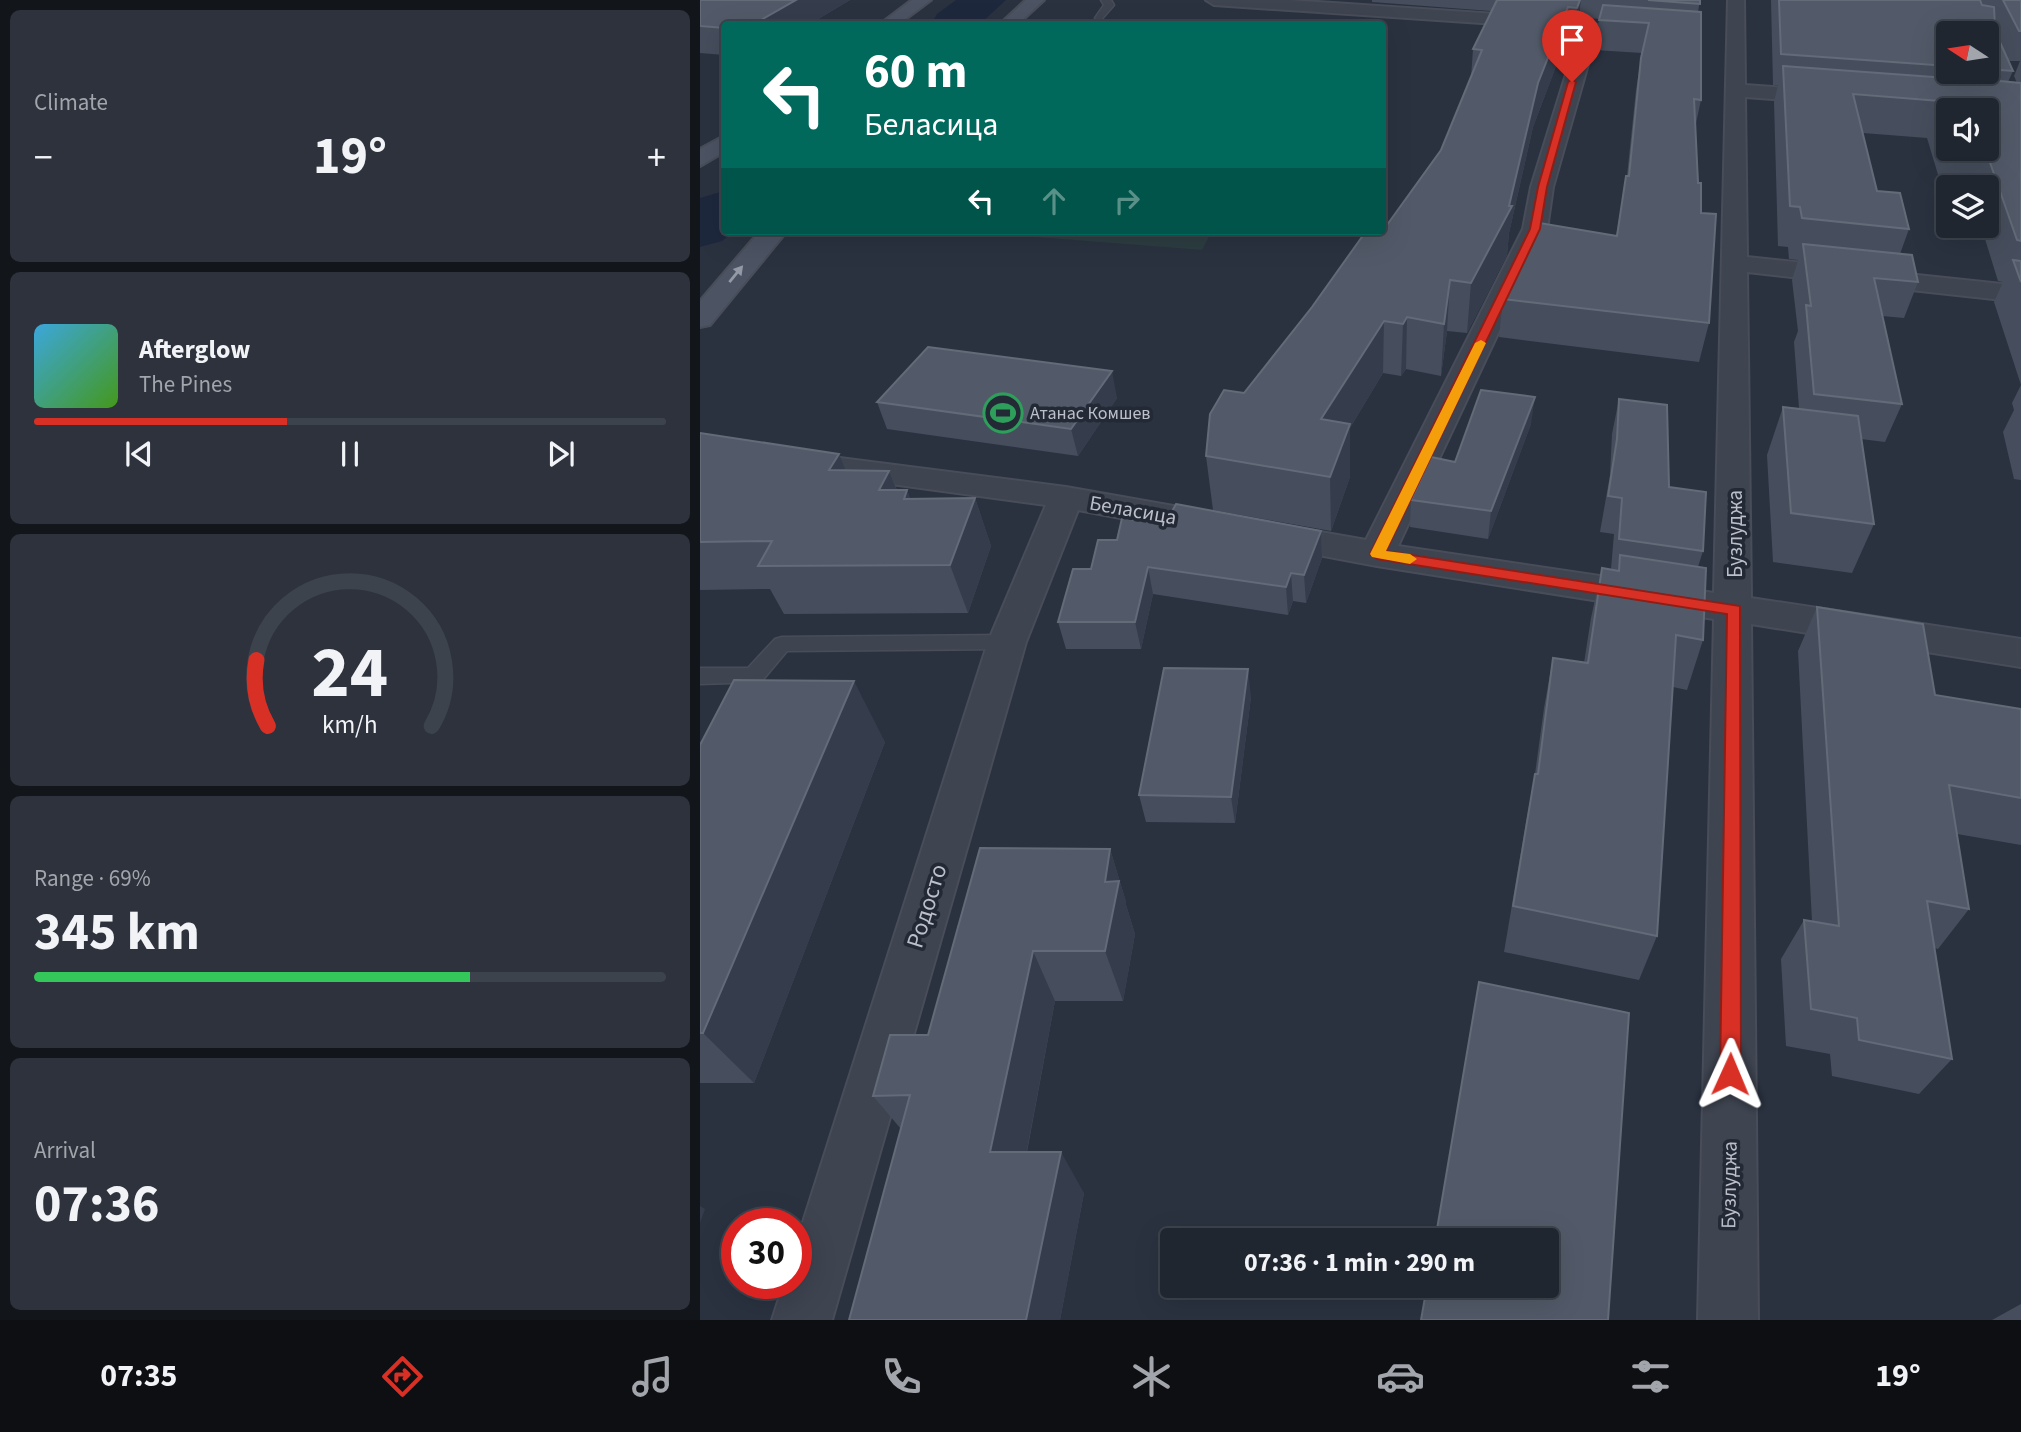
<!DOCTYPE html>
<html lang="en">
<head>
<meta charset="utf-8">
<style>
	:root { --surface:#202630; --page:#2d323c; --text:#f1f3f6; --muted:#a2a5ab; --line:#3d434c; --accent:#d93025 }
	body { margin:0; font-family:"Source Sans 3",sans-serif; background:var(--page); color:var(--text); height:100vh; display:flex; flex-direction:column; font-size:26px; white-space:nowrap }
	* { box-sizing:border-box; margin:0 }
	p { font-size:23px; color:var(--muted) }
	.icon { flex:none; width:38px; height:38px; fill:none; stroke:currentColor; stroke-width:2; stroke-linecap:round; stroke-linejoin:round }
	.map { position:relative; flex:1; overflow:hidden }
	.panel { display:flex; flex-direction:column; gap:10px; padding:10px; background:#12151a; width:700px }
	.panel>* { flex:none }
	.banner { position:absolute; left:21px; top:21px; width:665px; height:214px; border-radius:7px; box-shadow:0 7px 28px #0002,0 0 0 2px var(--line); background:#00695c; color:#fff; overflow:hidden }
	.needle { width:46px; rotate:282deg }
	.fabs { position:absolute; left:1236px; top:21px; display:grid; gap:14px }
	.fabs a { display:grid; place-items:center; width:63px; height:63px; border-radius:7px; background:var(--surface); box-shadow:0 7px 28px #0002,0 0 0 2px var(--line); font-size:35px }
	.speed { position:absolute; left:21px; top:1208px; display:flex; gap:14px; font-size:35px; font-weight:700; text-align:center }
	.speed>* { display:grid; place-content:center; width:91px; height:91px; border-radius:50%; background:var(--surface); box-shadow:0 7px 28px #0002,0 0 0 2px var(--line); line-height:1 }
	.speed .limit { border:10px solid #d22; background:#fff; color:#111 }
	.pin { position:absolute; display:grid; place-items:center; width:60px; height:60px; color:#fff; margin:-72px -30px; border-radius:50% 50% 50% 0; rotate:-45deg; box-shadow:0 0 7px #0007 }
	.pin .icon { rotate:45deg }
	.me { position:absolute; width:77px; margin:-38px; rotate:1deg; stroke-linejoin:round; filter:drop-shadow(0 0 5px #0008) }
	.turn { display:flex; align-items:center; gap:24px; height:147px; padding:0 28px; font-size:32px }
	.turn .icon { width:91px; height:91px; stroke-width:2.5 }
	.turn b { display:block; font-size:49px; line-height:60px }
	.lanes { display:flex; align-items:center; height:66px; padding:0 28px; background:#0003; justify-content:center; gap:35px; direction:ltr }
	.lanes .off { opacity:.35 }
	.big { font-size:52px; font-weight:700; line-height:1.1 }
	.panel .widget { flex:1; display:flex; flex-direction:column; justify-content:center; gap:10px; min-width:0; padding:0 24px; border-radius:10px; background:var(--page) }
	.panel .dial { align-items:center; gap:0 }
	.dial svg { height:182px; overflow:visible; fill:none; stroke:var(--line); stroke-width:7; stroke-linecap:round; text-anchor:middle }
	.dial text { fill:var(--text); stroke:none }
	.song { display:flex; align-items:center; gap:21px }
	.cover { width:84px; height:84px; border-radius:10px; background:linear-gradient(135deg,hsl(200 70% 55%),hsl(100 70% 35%)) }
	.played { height:7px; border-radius:4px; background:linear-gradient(90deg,var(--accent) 40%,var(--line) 40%) }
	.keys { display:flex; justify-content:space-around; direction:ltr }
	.heat { display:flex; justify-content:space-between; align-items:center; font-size:38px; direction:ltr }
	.charge { height:10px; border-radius:5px; background:linear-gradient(90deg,#34c759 69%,var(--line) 0) }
	.trip { position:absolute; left:460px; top:1228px; width:399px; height:70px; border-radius:7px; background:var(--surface); box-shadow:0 7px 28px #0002,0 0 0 2px var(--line); font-weight:700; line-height:70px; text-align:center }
	.tabs { display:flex; height:112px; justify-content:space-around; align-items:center; background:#0d0f13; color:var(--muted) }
	.tabs .icon { width:49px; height:49px }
	.tabs .active { color:var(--accent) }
	.tabs b { font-size:32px; color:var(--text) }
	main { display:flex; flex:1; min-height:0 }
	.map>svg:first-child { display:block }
	.green { fill:#2c3d41 }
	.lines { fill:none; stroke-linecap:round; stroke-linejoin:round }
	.river { fill:#1e283d; fill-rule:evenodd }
	.lane-casing { stroke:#484d59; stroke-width:3 }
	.street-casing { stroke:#484d59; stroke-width:4 }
	.secondary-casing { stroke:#484d59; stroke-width:4 }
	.lane { fill:#3e4450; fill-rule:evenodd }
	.street { fill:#3e4450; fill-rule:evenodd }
	.secondary { fill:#4c5363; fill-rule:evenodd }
	.wall { fill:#464e5d; fill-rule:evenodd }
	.shaded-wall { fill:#353d4d }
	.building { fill:#525a69; stroke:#636a78; stroke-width:2 }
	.oneway { fill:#9499a6 }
	.route { fill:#d93025; stroke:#8d1f18; stroke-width:2 }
	.slow { fill:#f59e0b }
	.labels { text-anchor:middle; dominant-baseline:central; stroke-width:7; stroke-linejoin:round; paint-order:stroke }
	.far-poi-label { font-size:18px; fill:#bbbfca; stroke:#232935; text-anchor:start }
	.street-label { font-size:21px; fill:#bbbfca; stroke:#232935 }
	.near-street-label { font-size:24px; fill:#bbbfca; stroke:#232935 }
</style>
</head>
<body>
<main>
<section class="panel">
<div class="widget"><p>Climate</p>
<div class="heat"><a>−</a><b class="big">19°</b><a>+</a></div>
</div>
<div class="widget">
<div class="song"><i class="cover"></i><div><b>Afterglow</b><p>The Pines</p></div></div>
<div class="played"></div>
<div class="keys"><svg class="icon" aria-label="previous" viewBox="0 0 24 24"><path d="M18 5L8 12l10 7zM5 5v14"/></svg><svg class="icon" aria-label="pause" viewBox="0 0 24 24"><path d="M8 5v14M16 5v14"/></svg><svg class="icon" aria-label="next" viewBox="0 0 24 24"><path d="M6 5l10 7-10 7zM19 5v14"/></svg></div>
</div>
<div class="widget dial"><svg viewBox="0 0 100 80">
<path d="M14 69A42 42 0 1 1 86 69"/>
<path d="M14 69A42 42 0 0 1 9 40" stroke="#d93025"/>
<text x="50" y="56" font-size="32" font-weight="700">24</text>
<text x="50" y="72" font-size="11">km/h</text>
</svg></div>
<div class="widget"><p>Range · 69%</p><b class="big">345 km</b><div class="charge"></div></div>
<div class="widget"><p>Arrival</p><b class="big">07:36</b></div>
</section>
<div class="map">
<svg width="1321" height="1320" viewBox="0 0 1321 1320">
	<rect width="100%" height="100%" fill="#2a3240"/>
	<polygon class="green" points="258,231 512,231 502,250"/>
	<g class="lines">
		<g class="river">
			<polygon points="256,0 306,0 280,24 231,24 237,14"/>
			<polygon points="24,191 24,231 35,231 22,241 0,247 0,198"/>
		</g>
		<g class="lane-casing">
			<g id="lane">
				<polygon points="401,0 411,0 414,5 400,21 395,18 404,5"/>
				<polygon points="307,635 314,637 317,642 314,647 307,649 87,651 61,682 0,684 0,668 48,668 75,639 82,637"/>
			</g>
		</g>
		<g class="street-casing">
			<g id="street">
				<polygon points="506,0 589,0 840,17 849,22 840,27 514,5"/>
				<polygon points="1028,0 1044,0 1045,85 1127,91 1137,97 1127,103 1045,97 1047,257 1321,286 1321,302 1047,272 1051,598 1321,639 1321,667 1051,624 1058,1320 998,1320 1014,619 677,566 378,510 326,642 132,1320 72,1320 84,1283 96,1283 96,1244 288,642 346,505 0,458 0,440 366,487 666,540 823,229 831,187 881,26 890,21 899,26 853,187 847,229 698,546 1014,593"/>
			</g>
		</g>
		<g class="secondary-casing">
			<g id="secondary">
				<polygon points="212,0 231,0 199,24 180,24"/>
				<polygon points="326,0 344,0 318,24 300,24"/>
				<polygon points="24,136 24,152 0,166 0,149"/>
				<polygon points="60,231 87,231 10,325 0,327 0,301"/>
			</g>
		</g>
		<use href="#lane" class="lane"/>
		<use href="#street" class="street"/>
		<use href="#secondary" class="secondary"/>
	</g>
	<g class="wall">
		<polygon points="0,0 150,0 110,24 24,24 24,55 0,53"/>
		<polygon points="672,0 1000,0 998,12 1001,100 995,128 1009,323 999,362 799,337 803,299 916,236 927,176 936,90 942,53 895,50 899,19 879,17 877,33 872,48 863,48 833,127 809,233 807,255 767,333 747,331 741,376 706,369 701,376 683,373 650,428 650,477 631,531 513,510 506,456 544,393 679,236 741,150 771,78 773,49 791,11 672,2"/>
		<path d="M1071,0H1321V480L1314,479L1303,432L1314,410L1312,403L1321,385L1294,302L1303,282L1298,281L1281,226H1286V187L1242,188L1227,138L1163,133L1177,191L1209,229L1200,254L1218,282L1204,318L1182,316L1202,404L1185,442L1161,439L1174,524L1152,573L1073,562L1067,455L1083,407L1099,408L1094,342L1098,331L1092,280L1098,260L1089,259L1088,247L1078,246L1074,102L1078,85H1073ZM1248,33H1286V72H1248ZM1308,61H1320L1314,76L1317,83L1308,82L1313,71ZM1248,110L1286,149H1248Z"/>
		<polygon points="417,398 378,456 187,429 177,402"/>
		<polygon points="919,399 969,487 1003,551 998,567 1003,640 987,690 973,687 957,936 939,980 804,952 826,822 835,774 844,708 853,658 884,663 891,618 902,568 911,569 914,534 900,532 910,475 912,434"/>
		<polygon points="831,424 788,539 710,527 711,500 755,462"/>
		<polygon points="0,433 139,454 146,470 189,471 197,490 207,490 210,499 275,498 291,546 268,613 84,614 70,589 0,590"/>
		<polygon points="465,524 621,531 622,558 606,603 593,601 588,615 453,594 441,649 366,649 358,622 391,569 417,540"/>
		<polygon points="1117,607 1235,695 1321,709 1321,845 1257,834 1269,909 1238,949 1235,948 1252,1059 1219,1094 1132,1076 1130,1054 1086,1046 1081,959 1104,920 1112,921 1098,651"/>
		<polygon points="551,697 535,823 446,822 439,795"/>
		<polygon points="185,742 54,1083 0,1083 0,745"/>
		<polygon points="410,849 426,902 426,905 435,934 423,1001 355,1001 327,1152 384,1193 360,1320 149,1320 201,1129 173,1096 228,1035"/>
		<polygon points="1321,1304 1321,1320 1292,1320"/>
	</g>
	<g class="shaded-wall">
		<polygon points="96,0 150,0 110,24 54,24"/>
		<polygon points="880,0 881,0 877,33 872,48 877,8"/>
		<polygon points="868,7 863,48 833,127 809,233 807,255 767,333 771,283 809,206 838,83"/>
		<polygon points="750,280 747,331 741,376 744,324"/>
		<polygon points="707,317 706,369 701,376 703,324"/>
		<polygon points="684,321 683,373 650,428 650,477 631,531 630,477 621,419"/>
		<polygon points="412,371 417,398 378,456 371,429"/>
		<polygon points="835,397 831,424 788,539 791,511"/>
		<polygon points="139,454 159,501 129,470"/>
		<polygon points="189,471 208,518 179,490"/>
		<polygon points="207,490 225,537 204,499"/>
		<polygon points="275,498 291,546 268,613 250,565"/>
		<polygon points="621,531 622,558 606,603 604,575"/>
		<polygon points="448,567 453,594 441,649 435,622"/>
		<polygon points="591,573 593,601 588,615 586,587"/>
		<polygon points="548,669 551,697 535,823 531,797"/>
		<polygon points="154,681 185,742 54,1083 3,1033"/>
		<polygon points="410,849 426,902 426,905 435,934 423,1001 405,951 405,882"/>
		<polygon points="333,951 355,1001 319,1192 290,1152"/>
		<polygon points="361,1152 384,1193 360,1320 326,1320"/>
		<polygon points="0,1206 5,1209 0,1223"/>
	</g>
	<g class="building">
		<polygon points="0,0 96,0 54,24 24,24 24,28 0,26"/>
		<polygon points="797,0 880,0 877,8 868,7 838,83 809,206 812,206 771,283 750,280 744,324 707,317 703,324 684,321 621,419 650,424 630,477 506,456 510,414 524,390 544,393 612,307 664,234 679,236 741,150 782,50 773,49"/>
		<polygon points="948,0 1000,0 1000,4"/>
		<polygon points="1079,0 1280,0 1282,5 1294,7 1295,29 1290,29 1295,31 1313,71 1286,69 1286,33 1248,33 1248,66 1081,54"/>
		<polygon points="1303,0 1321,0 1321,31 1319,31"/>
		<polygon points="903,5 1001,12 1001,100 994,99 998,183 1001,183 1001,213 1016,214 1009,323 803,299 840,223 917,236 926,176 929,176 941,58 949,23 899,20"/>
		<polygon points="1083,66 1261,79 1298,77 1300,81 1321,83 1321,241 1317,240 1286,151 1257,149 1286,149 1286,110 1248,110 1248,122 1240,101 1153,94 1177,191 1200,193 1209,229 1102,218 1100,207 1090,206"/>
		<polygon points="1103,244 1212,255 1218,282 1174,278 1202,404 1114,394 1106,305 1111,306"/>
		<polygon points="1313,260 1321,261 1321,282"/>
		<polygon points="228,347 412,371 371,429 177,402"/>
		<polygon points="781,390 835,397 791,511 711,500 731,457 755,462"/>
		<polygon points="919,399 967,405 969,487 1006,492 1003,551 919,539 922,498 908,496 917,439"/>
		<polygon points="1083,407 1158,416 1174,524 1091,513"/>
		<polygon points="0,433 139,454 129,470 189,471 179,490 207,490 204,499 275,498 250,565 58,566 72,541 0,542"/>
		<polygon points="476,504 621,531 604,575 591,573 586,587 448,567 435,622 358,622 373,569 391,569 398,540 417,540 422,518 465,524"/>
		<polygon points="920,555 1006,568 1003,640 976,635 957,936 813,906 835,774 838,774 853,658 888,663 902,568 919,571"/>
		<polygon points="1117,607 1223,624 1235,695 1321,709 1321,798 1249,785 1269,909 1227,901 1252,1059 1159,1040 1157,1018 1111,1009 1104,920 1139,926"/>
		<polygon points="464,668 548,669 531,797 439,795"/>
		<polygon points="34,680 154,681 3,1033 0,1033 0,745"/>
		<polygon points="280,848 410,849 405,882 419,881 405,951 333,951 290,1152 361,1152 326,1320 149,1320 210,1095 173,1096 190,1035 228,1035"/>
		<polygon points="779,982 929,1013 908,1320 721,1320 727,1286 847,1286 847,1241 735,1241"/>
	</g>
	<defs><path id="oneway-solid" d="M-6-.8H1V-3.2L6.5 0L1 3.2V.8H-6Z" transform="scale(1.75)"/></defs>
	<use class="oneway" href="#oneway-solid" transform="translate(36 274) rotate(-51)"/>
	<polygon class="route" points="872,79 876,82 847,187 840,229 686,551 1040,606 1041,1074 1038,1082 1030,1085 1023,1082 1020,1074 1027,614 677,559 670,554 830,229 838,187 868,82"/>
	<polygon class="slow" points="781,340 786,343 686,551 710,554 717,559 710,564 672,557 670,554 775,343"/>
	<defs>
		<g id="stadium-ring" transform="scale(2.0125)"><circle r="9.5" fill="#232935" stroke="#2e9e5b" stroke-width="1.5"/><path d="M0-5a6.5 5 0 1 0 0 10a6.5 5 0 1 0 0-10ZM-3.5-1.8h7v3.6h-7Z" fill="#2e9e5b"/></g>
	</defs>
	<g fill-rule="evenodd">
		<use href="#stadium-ring" x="303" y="413"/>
	</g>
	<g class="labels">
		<g class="far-poi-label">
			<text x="330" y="413">Атанас Комшев</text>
		</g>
		<g class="street-label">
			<text transform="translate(433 510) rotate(10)">Беласица</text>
			<text transform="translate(1035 534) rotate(-90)">Бузлуджа</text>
			<text transform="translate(1029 1185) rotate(-89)">Бузлуджа</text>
		</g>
		<g class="near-street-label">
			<text transform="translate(227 906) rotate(-73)">Родосто</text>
		</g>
	</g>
</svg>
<div class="fabs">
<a><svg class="needle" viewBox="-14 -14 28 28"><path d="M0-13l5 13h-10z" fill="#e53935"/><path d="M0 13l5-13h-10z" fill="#a2a5ab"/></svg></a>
<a><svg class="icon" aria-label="sound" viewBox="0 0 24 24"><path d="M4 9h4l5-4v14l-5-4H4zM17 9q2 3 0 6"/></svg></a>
<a><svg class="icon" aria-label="layers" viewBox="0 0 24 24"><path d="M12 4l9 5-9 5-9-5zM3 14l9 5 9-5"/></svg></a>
</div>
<div class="speed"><div class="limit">30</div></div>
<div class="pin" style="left:872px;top:82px;background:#d93025"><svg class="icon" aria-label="arrive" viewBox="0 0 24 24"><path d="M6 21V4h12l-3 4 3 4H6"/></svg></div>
<svg class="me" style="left:1030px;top:1074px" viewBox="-20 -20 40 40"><path d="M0-17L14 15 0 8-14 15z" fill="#d93025" stroke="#fff" stroke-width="4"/></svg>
<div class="trip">07:36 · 1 min · 290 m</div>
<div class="banner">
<div class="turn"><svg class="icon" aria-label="left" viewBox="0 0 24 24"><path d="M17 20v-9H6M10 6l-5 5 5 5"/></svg><div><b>60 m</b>Беласица</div></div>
<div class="lanes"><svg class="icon" aria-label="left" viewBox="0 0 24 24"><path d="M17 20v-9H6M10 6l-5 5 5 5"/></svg><svg class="icon off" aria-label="ahead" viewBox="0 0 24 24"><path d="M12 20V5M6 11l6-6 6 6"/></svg><svg class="icon off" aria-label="right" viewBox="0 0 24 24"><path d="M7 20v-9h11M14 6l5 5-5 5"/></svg></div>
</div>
</div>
</main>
<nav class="tabs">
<b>07:35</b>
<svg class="icon active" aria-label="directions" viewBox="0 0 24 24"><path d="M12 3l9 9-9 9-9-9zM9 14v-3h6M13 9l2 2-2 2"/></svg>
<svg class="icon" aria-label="music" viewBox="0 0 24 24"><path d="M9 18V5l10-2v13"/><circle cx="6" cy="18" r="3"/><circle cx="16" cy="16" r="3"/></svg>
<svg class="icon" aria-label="phone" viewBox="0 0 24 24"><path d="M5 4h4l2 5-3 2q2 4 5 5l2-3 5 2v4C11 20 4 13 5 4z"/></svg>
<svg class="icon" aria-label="climate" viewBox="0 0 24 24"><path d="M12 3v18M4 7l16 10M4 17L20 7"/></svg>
<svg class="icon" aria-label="car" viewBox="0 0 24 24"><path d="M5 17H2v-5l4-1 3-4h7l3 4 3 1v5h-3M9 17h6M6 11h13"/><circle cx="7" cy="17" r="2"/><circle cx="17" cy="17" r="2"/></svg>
<svg class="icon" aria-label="filters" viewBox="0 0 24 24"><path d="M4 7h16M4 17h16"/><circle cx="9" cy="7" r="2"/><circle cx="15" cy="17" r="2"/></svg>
<b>19°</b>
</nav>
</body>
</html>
